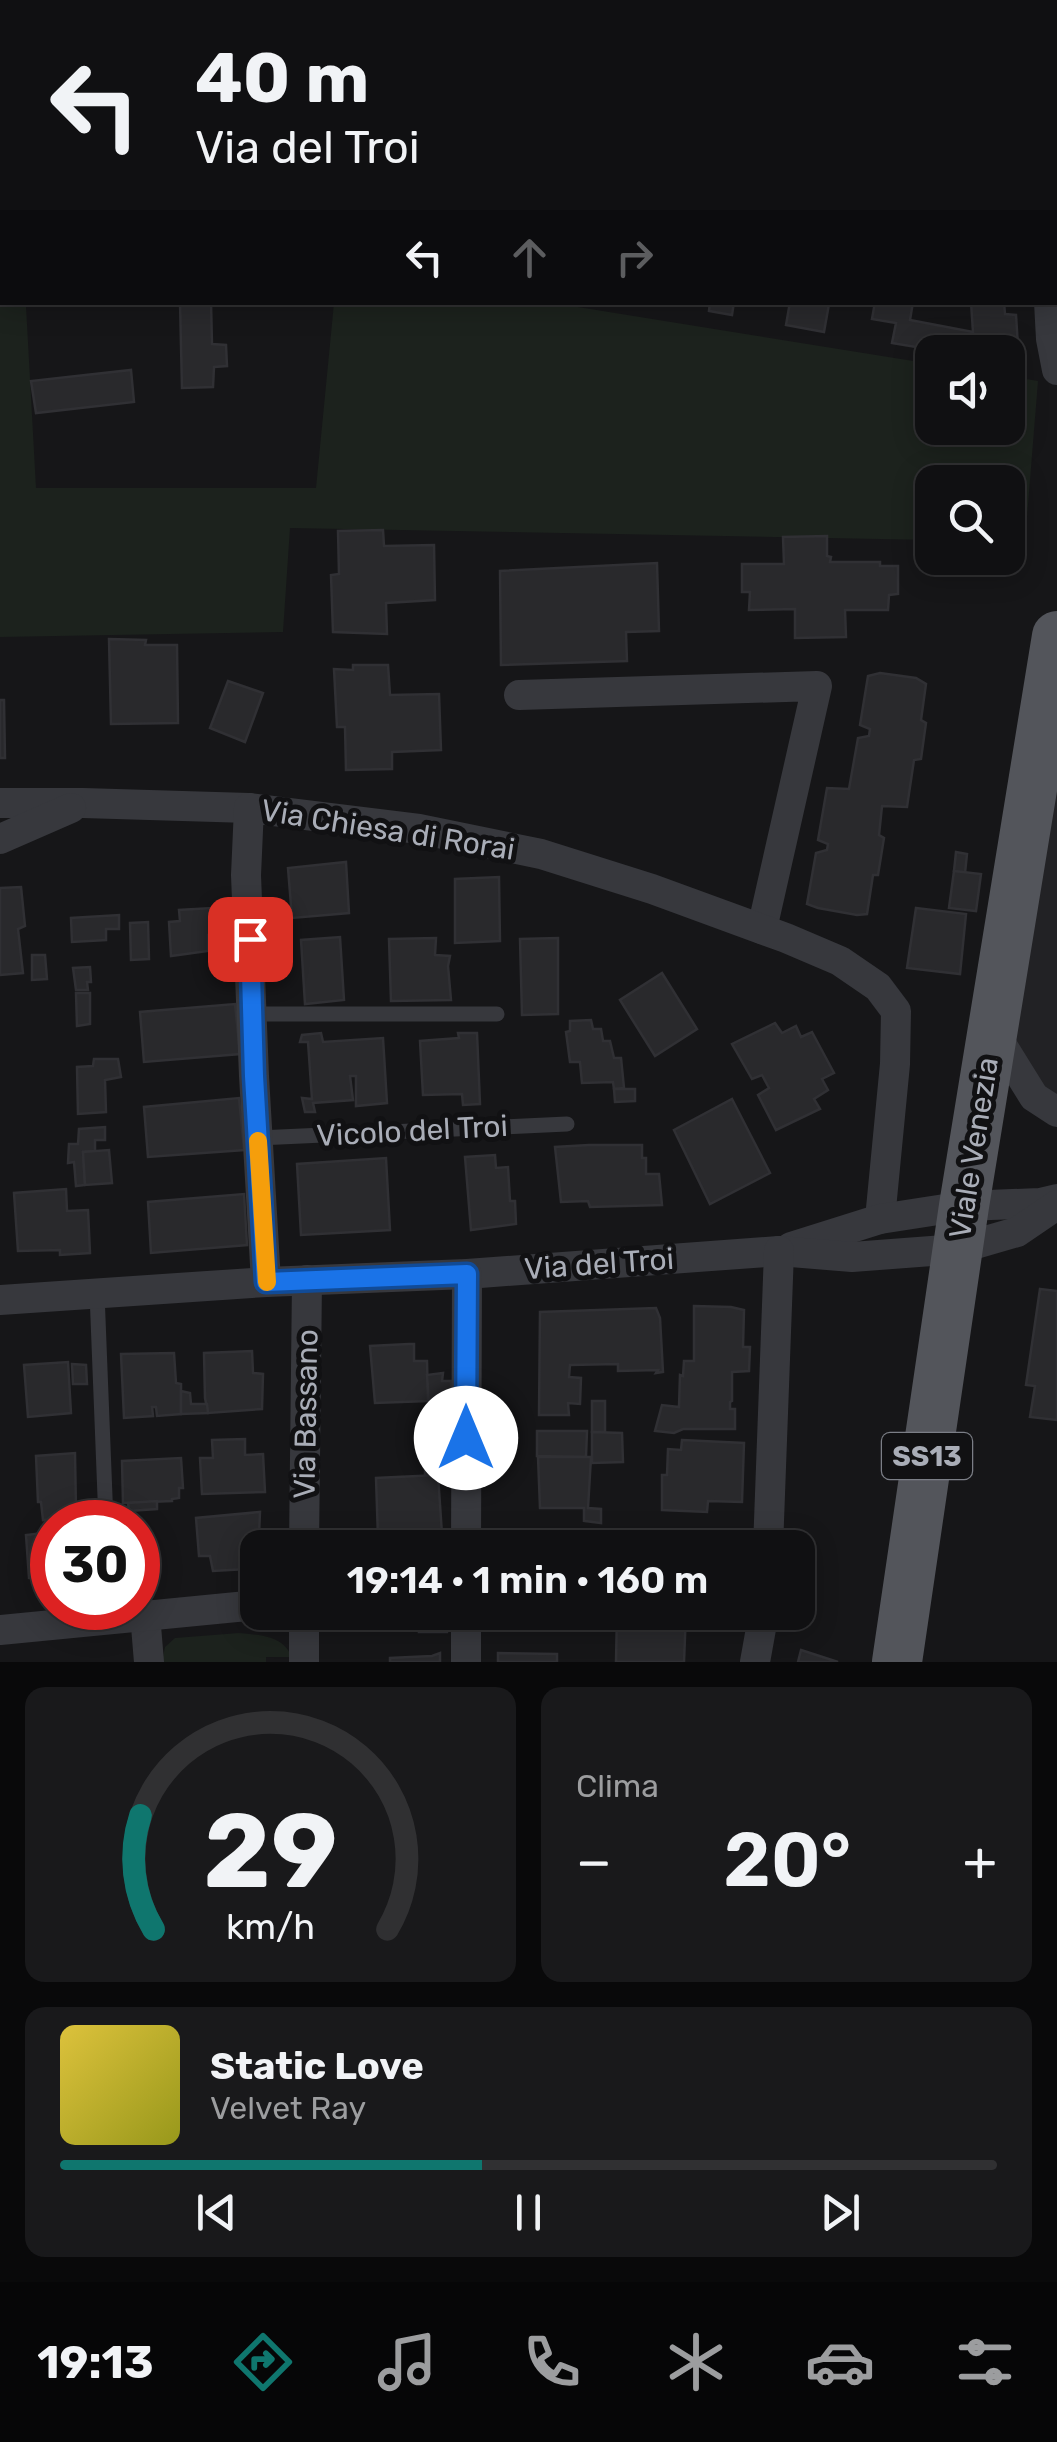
<!DOCTYPE html>
<html lang="it">
<head>
<meta charset="utf-8">
<style>
	:root { --surface:#101012; --page:#19191b; --text:#f1f3f6; --muted:#9c9d9f; --line:#303032; --accent:#0f766e }
	body { margin:0; font-family:Rubik,sans-serif; background:var(--page); color:var(--text); height:100vh; display:flex; flex-direction:column; font-size:38px; white-space:nowrap }
	* { box-sizing:border-box; margin:0 }
	p { font-size:32px; color:var(--muted) }
	.icon { flex:none; width:55px; height:55px; fill:none; stroke:currentColor; stroke-width:2; stroke-linecap:round; stroke-linejoin:round }
	.map { position:relative; height:1662px; overflow:hidden }
	.side { display:flex; flex-direction:column; gap:25px; padding:25px; background:#09090a; flex:1 }
	.side>* { flex:none }
	.banner { position:absolute; left:0px; top:0px; width:1058px; height:305px; box-shadow:0 5px 25px #0003,0 0 0 2px var(--line); background:#101012; color:var(--text); overflow:hidden }
	.controls { position:absolute; left:915px; top:335px; display:grid; gap:20px }
	.controls a { display:grid; place-items:center; width:110px; height:110px; border-radius:20px; background:var(--surface); box-shadow:0 5px 25px #0003,0 0 0 2px var(--line); font-size:50px }
	.speed { position:absolute; left:30px; top:1500px; display:flex; gap:20px; font-size:50px; font-weight:700; text-align:center }
	.speed>* { display:grid; place-content:center; width:130px; height:130px; border-radius:50%; background:var(--surface); box-shadow:0 5px 25px #0003,0 0 0 2px var(--line); line-height:1 }
	.speed .limit { border:15px solid #d22; background:#fff; color:#111 }
	.pin { position:absolute; display:grid; place-items:center; width:85px; height:85px; color:#fff; margin:-42px; border-radius:20px; box-shadow:0 5px 15px #0006 }
	.me { position:absolute; width:110px; margin:-55px; rotate:0deg; stroke-linejoin:round; filter:drop-shadow(0 0 8px #0008) }
	.turn { display:flex; align-items:center; gap:35px; height:210px; padding:0 30px; font-size:45px }
	.turn .icon { width:130px; height:130px; stroke-width:2.5 }
	.turn b { display:block; font-size:70px; line-height:85px }
	.lanes { display:flex; align-items:center; height:95px; padding:0 30px; background:#0003; justify-content:center; gap:50px; direction:ltr }
	.lanes .off { opacity:.35 }
	.big { font-size:75px; font-weight:600; line-height:1.1 }
	.side .card { flex:1; display:flex; flex-direction:column; justify-content:center; gap:15px; min-width:0; padding:0 35px; border-radius:20px; background:var(--page) }
	.side .dial { align-items:center; gap:0 }
	.dial svg { height:260px; overflow:visible; fill:none; stroke:var(--line); stroke-width:7; stroke-linecap:round; text-anchor:middle }
	.dial text { fill:var(--text); stroke:none }
	.song { display:flex; align-items:center; gap:30px }
	.cover { width:120px; height:120px; border-radius:15px; background:linear-gradient(135deg,hsl(50 70% 55%),hsl(60 70% 35%)) }
	.played { height:10px; border-radius:5px; background:linear-gradient(90deg,var(--accent) 45%,var(--line) 45%) }
	.keys { display:flex; justify-content:space-around; direction:ltr }
	.heat { display:flex; justify-content:space-between; align-items:center; font-size:55px; direction:ltr }
	.side .tiles { flex:1; display:grid; gap:25px; grid-template-columns:1fr 1fr }
	.card:last-child { grid-column:span 2 }
	.trip { position:absolute; left:240px; top:1530px; width:575px; height:100px; border-radius:20px; background:var(--surface); box-shadow:0 5px 25px #0003,0 0 0 2px var(--line); font-weight:600; line-height:100px; text-align:center }
	.menu { display:flex; height:160px; justify-content:space-around; align-items:center; background:#060607; color:var(--muted) }
	.menu .icon { width:70px; height:70px }
	.menu .selected { color:var(--accent) }
	.menu b { font-size:45px; color:var(--text) }
	.map>svg:first-child { display:block }
	.built { fill:#222225 }
	.green { fill:#1c221d }
	.building { fill:#29292c; stroke:#303034; stroke-width:2.5 }
	.lines { fill:none; stroke-linecap:round; stroke-linejoin:round }
	.lane { stroke:#37383d; stroke-width:15 }
	.street { stroke:#37383d; stroke-width:30 }
	.primary { stroke:#53555b; stroke-width:50 }
	.route-casing { stroke:#114b97; stroke-width:25 }
	.route { stroke:#1a73e8; stroke-width:18 }
	.slow { stroke:#f59e0b; stroke-width:18 }
	.labels { text-anchor:middle; dominant-baseline:central; stroke-width:10; stroke-linejoin:round; paint-order:stroke }
	.shield { fill:#111113; stroke:#7b7e86; stroke-width:2.5 }
	.shield-label { font-size:28px; font-weight:bold; fill:#a9adb7 }
	.street-label { font-size:30px; fill:#a9adb7; stroke:#111113 }
</style>
</head>
<body>
<div class="map">
<svg width="1057" height="1662" viewBox="0 0 1057 1662">
	<rect width="100%" height="100%" fill="#161618"/>
	<polygon class="built" points="1057,711 1057,1099 1042,1090 1008,1032"/>
	<g class="green">
		<polygon points="334,303 553,303 932,364 932,428 1008,428 1008,376 1038,381 1025,542 1008,541 1008,482 932,482 932,540 290,528 283,632 0,637 0,306 26,306 36,488 316,488"/>
		<path d="M239,1633C260,1635 283,1635 292,1657H266V1662H162L165,1647L175,1638Z"/>
	</g>
	<g class="building">
		<rect x="218" y="0" width="67" height="2"/>
		<rect x="890" y="0" width="109" height="2"/>
		<polygon points="180,302 211,302 212,344 226,345 227,366 214,367 213,387 182,388"/>
		<polygon points="710,302 734,302 732,315 709,311"/>
		<polygon points="818,302 829,304 824,332 786,325 790,302"/>
		<polygon points="875,302 913,302 910,320 973,332 971,302 1004,302 1005,314 1016,315 1019,362 1008,361 1008,352 990,352 989,349 981,349 981,352 946,352 892,343 896,323 872,319"/>
		<polygon points="131,370 134,402 36,413 31,381"/>
		<polygon points="383,530 384,546 434,545 435,600 386,603 387,634 333,632 331,575 339,574 338,531"/>
		<polygon points="827,536 827,556 831,557 830,562 880,562 880,566 898,566 898,594 889,595 888,610 845,610 846,637 795,638 795,609 749,610 750,592 742,592 742,564 784,564 783,537"/>
		<polygon points="657,563 659,631 626,632 627,661 501,665 500,571"/>
		<polygon points="109,639 146,640 145,645 177,645 178,723 111,724"/>
		<polygon points="353,665 388,665 390,695 439,694 441,750 392,752 392,769 346,770 345,727 337,727 334,669 353,670"/>
		<polygon points="880,673 916,678 926,684 921,720 926,723 921,759 914,760 907,807 882,806 879,835 884,838 878,875 873,875 867,914 857,915 818,908 807,904 816,853 827,850 828,844 818,840 827,788 849,789 858,738 869,736 870,729 860,725 868,676"/>
		<polygon points="228,681 263,693 245,742 210,728"/>
		<polygon points="0,700 4,700 5,758 0,758"/>
		<polygon points="956,852 967,854 965,873 954,871"/>
		<polygon points="346,862 349,913 292,918 288,868"/>
		<polygon points="954,871 981,874 976,911 949,908"/>
		<polygon points="499,877 500,941 455,943 455,879"/>
		<polygon points="21,887 25,926 18,929 23,973 0,975 0,888"/>
		<polygon points="212,908 214,935 208,935 208,951 171,956 169,922 180,921 179,910"/>
		<polygon points="916,908 966,914 960,974 907,968"/>
		<polygon points="119,915 119,929 106,929 106,940 72,942 71,918"/>
		<polygon points="148,922 149,959 131,960 130,923"/>
		<polygon points="340,937 344,1000 305,1004 301,940"/>
		<polygon points="436,938 435,955 450,956 448,966 451,1000 391,1001 389,939"/>
		<polygon points="558,938 558,1014 522,1015 520,939"/>
		<polygon points="32,955 45,955 47,979 32,980"/>
		<polygon points="90,967 91,982 87,982 88,990 76,990 73,968"/>
		<polygon points="662,973 697,1029 655,1056 620,1000"/>
		<polygon points="76,993 90,993 90,1024 77,1026"/>
		<polygon points="235,1004 240,1054 144,1062 140,1012"/>
		<polygon points="591,1020 593,1029 601,1029 603,1041 610,1041 614,1058 621,1058 624,1088 614,1089 613,1082 582,1083 580,1062 570,1062 566,1032 570,1031 570,1021"/>
		<polygon points="775,1023 782,1033 796,1026 801,1037 812,1032 834,1073 822,1079 828,1090 814,1099 820,1109 776,1130 758,1095 769,1088 762,1075 752,1079 732,1044"/>
		<polygon points="321,1033 323,1042 383,1038 387,1103 356,1106 356,1076 350,1076 353,1100 313,1103 315,1112 305,1112 302,1098 312,1099 308,1042 300,1042 302,1035"/>
		<polygon points="458,1033 477,1033 480,1104 463,1105 462,1094 423,1095 420,1041 459,1038"/>
		<polygon points="94,1059 118,1059 121,1077 105,1080 106,1112 78,1114 77,1067 93,1066"/>
		<polygon points="614,1089 635,1089 635,1101 615,1102"/>
		<polygon points="239,1098 244,1150 148,1157 144,1107"/>
		<polygon points="732,1099 770,1173 710,1204 674,1130"/>
		<polygon points="105,1127 105,1140 95,1140 95,1151 83,1152 85,1185 76,1186 74,1162 68,1163 69,1144 78,1144 79,1129"/>
		<polygon points="589,1145 642,1145 642,1158 646,1158 646,1174 659,1174 662,1205 590,1207 588,1201 561,1202 555,1147"/>
		<polygon points="109,1150 112,1183 85,1185 83,1152"/>
		<polygon points="495,1155 496,1168 508,1167 510,1201 515,1201 516,1224 471,1230 465,1157"/>
		<polygon points="386,1158 390,1230 301,1235 297,1164"/>
		<polygon points="66,1189 67,1211 88,1210 90,1253 60,1255 60,1250 18,1251 14,1193"/>
		<polygon points="244,1194 247,1245 151,1253 148,1202"/>
		<polygon points="1040,1289 1057,1291 1057,1420 1030,1417 1035,1386 1026,1385"/>
		<polygon points="694,1306 731,1307 744,1310 743,1347 750,1347 749,1371 732,1372 732,1401 730,1402 730,1409 735,1409 735,1429 683,1429 674,1433 655,1431 662,1405 679,1407 680,1375 683,1376 684,1361 694,1361"/>
		<polygon points="656,1308 660,1318 663,1372 656,1373 658,1370 618,1371 618,1364 570,1365 569,1377 581,1378 580,1404 568,1403 569,1415 539,1415 540,1312"/>
		<polygon points="409,1344 414,1344 414,1361 427,1361 428,1401 375,1403 370,1346"/>
		<polygon points="252,1351 253,1373 263,1374 262,1409 208,1413 205,1398 204,1353"/>
		<polygon points="174,1353 176,1383 181,1384 181,1414 157,1416 156,1407 152,1407 153,1416 124,1418 121,1354"/>
		<polygon points="68,1362 71,1413 28,1417 24,1365"/>
		<polygon points="72,1364 86,1365 87,1384 73,1384"/>
		<polygon points="443,1373 442,1381 451,1381 452,1422 446,1422 447,1427 442,1428 441,1434 426,1433 430,1417 427,1375"/>
		<polygon points="181,1391 190,1393 191,1404 207,1404 208,1413 181,1414"/>
		<rect x="592" y="1401" width="13" height="31"/>
		<polygon points="537,1431 587,1431 586,1457 537,1456"/>
		<polygon points="592,1432 622,1433 623,1462 592,1463"/>
		<polygon points="245,1439 245,1455 263,1454 265,1492 202,1494 200,1458 213,1458 212,1440"/>
		<polygon points="682,1440 744,1443 742,1502 708,1501 707,1512 662,1510 662,1475 667,1475 668,1449 681,1450"/>
		<polygon points="75,1453 76,1510 71,1510 71,1517 43,1520 41,1502 38,1502 36,1456"/>
		<polygon points="538,1457 591,1457 588,1508 601,1509 601,1523 584,1521 584,1508 540,1508"/>
		<polygon points="181,1458 183,1488 179,1488 179,1498 172,1499 172,1501 123,1503 122,1461"/>
		<polygon points="451,1460 452,1476 425,1476 425,1461"/>
		<polygon points="438,1475 442,1534 378,1538 376,1478"/>
		<polygon points="157,1501 157,1509 129,1511 128,1503"/>
		<polygon points="260,1512 258,1559 248,1561 247,1569 213,1571 210,1556 199,1556 196,1518"/>
		<polygon points="52,1532 52,1576 29,1578 26,1535"/>
		<polygon points="432,1534 451,1535 451,1548 431,1548"/>
		<polygon points="674,1536 733,1537 733,1548 674,1548"/>
		<polygon points="381,1612 437,1612 438,1615 381,1617"/>
		<polygon points="437,1612 448,1612 447,1632 419,1632 420,1616 438,1615"/>
		<polygon points="617,1612 686,1612 684,1662 616,1662"/>
		<polygon points="801,1650 838,1662 798,1662"/>
		<polygon points="440,1653 440,1662 390,1662 390,1658 432,1656"/>
		<polygon points="498,1653 557,1654 557,1662 498,1662"/>
	</g>
	<g class="lines">
		<g class="lane">
			<polyline points="253,1014 497,1014"/>
			<polyline points="258,1138 567,1124"/>
			<polyline points="97,1293 106,1522"/>
		</g>
		<g class="street">
			<polyline points="346,0 347,2"/>
			<polyline points="723,0 738,2"/>
			<polyline points="1029,0 1029,2"/>
			<polyline points="1049,302 1051,339 1057,370"/>
			<polyline points="519,695 817,686 762,929"/>
			<polyline points="0,803 83,803 249,808 419,829 541,854 652,889 786,938 840,961 878,987 896,1011 895,1064 880,1219"/>
			<polyline points="249,808 246,875 254,1076 266,1282"/>
			<polyline points="0,839 71,808"/>
			<polyline points="993,1031 1034,1097 1057,1112"/>
			<polyline points="791,1247 880,1219 964,1206 1040,1203 1057,1199"/>
			<polyline points="0,1300 266,1282 467,1274 779,1251 852,1257 958,1249 1017,1232 1057,1205"/>
			<polyline points="304,1548 307,1280"/>
			<polyline points="466,1548 467,1274"/>
			<polyline points="768,1548 779,1251"/>
			<polyline points="304,1612 304,1662"/>
			<polyline points="145,1614 149,1662"/>
			<polyline points="0,1630 258,1605"/>
			<polyline points="466,1662 466,1612"/>
			<polyline points="755,1662 764,1612"/>
		</g>
		<polyline class="primary" points="897,1662 964,1206 1057,636"/>
	</g>
	<g class="lines">
		<g class="route-casing">
			<polyline id="route" points="250,939 254,1076 266,1282 467,1274 466,1438"/>
		</g>
		<use href="#route" class="route"/>
		<polyline class="slow" points="258,1141 267,1282"/>
	</g>
	<g class="labels">
		<rect class="shield" x="882" y="1433" width="90" height="46" rx="8"/>
		<g class="shield-label">
			<text x="927" y="1456">SS13</text>
		</g>
		<g class="street-label">
			<text transform="translate(388 830) rotate(9)">Via Chiesa di Rorai</text>
			<text transform="translate(412 1131) rotate(-3)">Vicolo del Troi</text>
			<text transform="translate(974 1148) rotate(-81)">Viale Venezia</text>
			<text transform="translate(599 1264) rotate(-4)">Via del Troi</text>
			<text transform="translate(306 1414) rotate(-89)">Via Bassano</text>
		</g>
	</g>
</svg>
<div class="controls">
<a><svg class="icon" aria-label="sound" viewBox="0 0 24 24"><path d="M4 9h4l5-4v14l-5-4H4zM17 9q2 3 0 6"/></svg></a>
<a><svg class="icon" aria-label="search" viewBox="0 0 24 24"><circle cx="10" cy="10" r="6"/><path d="M15 15l6 6"/></svg></a>
</div>
<div class="speed"><div class="limit">30</div></div>
<div class="pin" style="left:250px;top:939px;background:#d93025"><svg class="icon" aria-label="arrive" viewBox="0 0 24 24"><path d="M6 21V4h12l-3 4 3 4H6"/></svg></div>
<svg class="me" style="left:466px;top:1438px" viewBox="-20 -20 40 40"><circle r="19" fill="#fff"/><path d="M0-13L10 11 0 6-10 11z" fill="#1a73e8"/></svg>
<div class="trip">19:14 · 1 min · 160 m</div>
<div class="banner">
<div class="turn"><svg class="icon" aria-label="left" viewBox="0 0 24 24"><path d="M17 20v-9H6M10 6l-5 5 5 5"/></svg><div><b>40 m</b>Via del Troi</div></div>
<div class="lanes"><svg class="icon" aria-label="left" viewBox="0 0 24 24"><path d="M17 20v-9H6M10 6l-5 5 5 5"/></svg><svg class="icon off" aria-label="ahead" viewBox="0 0 24 24"><path d="M12 20V5M6 11l6-6 6 6"/></svg><svg class="icon off" aria-label="right" viewBox="0 0 24 24"><path d="M7 20v-9h11M14 6l5 5-5 5"/></svg></div>
</div>
</div>
<section class="side">
<div class="tiles">
<div class="card dial"><svg viewBox="0 0 100 80">
<path d="M14 69A42 42 0 1 1 86 69"/>
<path d="M14 69A42 42 0 0 1 10 34" stroke="#0f766e"/>
<text x="50" y="56" font-size="32" font-weight="700">29</text>
<text x="50" y="72" font-size="11">km/h</text>
</svg></div>
<div class="card"><p>Clima</p>
<div class="heat"><a>−</a><b class="big">20°</b><a>+</a></div>
</div>
<div class="card">
<div class="song"><i class="cover"></i><div><b>Static Love</b><p>Velvet Ray</p></div></div>
<div class="played"></div>
<div class="keys"><svg class="icon" aria-label="previous" viewBox="0 0 24 24"><path d="M18 5L8 12l10 7zM5 5v14"/></svg><svg class="icon" aria-label="pause" viewBox="0 0 24 24"><path d="M8 5v14M16 5v14"/></svg><svg class="icon" aria-label="next" viewBox="0 0 24 24"><path d="M6 5l10 7-10 7zM19 5v14"/></svg></div>
</div>
</div>
</section>
<nav class="menu">
<b>19:13</b>
<svg class="icon selected" aria-label="directions" viewBox="0 0 24 24"><path d="M12 3l9 9-9 9-9-9zM9 14v-3h6M13 9l2 2-2 2"/></svg>
<svg class="icon" aria-label="music" viewBox="0 0 24 24"><path d="M9 18V5l10-2v13"/><circle cx="6" cy="18" r="3"/><circle cx="16" cy="16" r="3"/></svg>
<svg class="icon" aria-label="phone" viewBox="0 0 24 24"><path d="M5 4h4l2 5-3 2q2 4 5 5l2-3 5 2v4C11 20 4 13 5 4z"/></svg>
<svg class="icon" aria-label="climate" viewBox="0 0 24 24"><path d="M12 3v18M4 7l16 10M4 17L20 7"/></svg>
<svg class="icon" aria-label="car" viewBox="0 0 24 24"><path d="M5 17H2v-5l4-1 3-4h7l3 4 3 1v5h-3M9 17h6M6 11h13"/><circle cx="7" cy="17" r="2"/><circle cx="17" cy="17" r="2"/></svg>
<svg class="icon" aria-label="filters" viewBox="0 0 24 24"><path d="M4 7h16M4 17h16"/><circle cx="9" cy="7" r="2"/><circle cx="15" cy="17" r="2"/></svg>
</nav>
</body>
</html>
